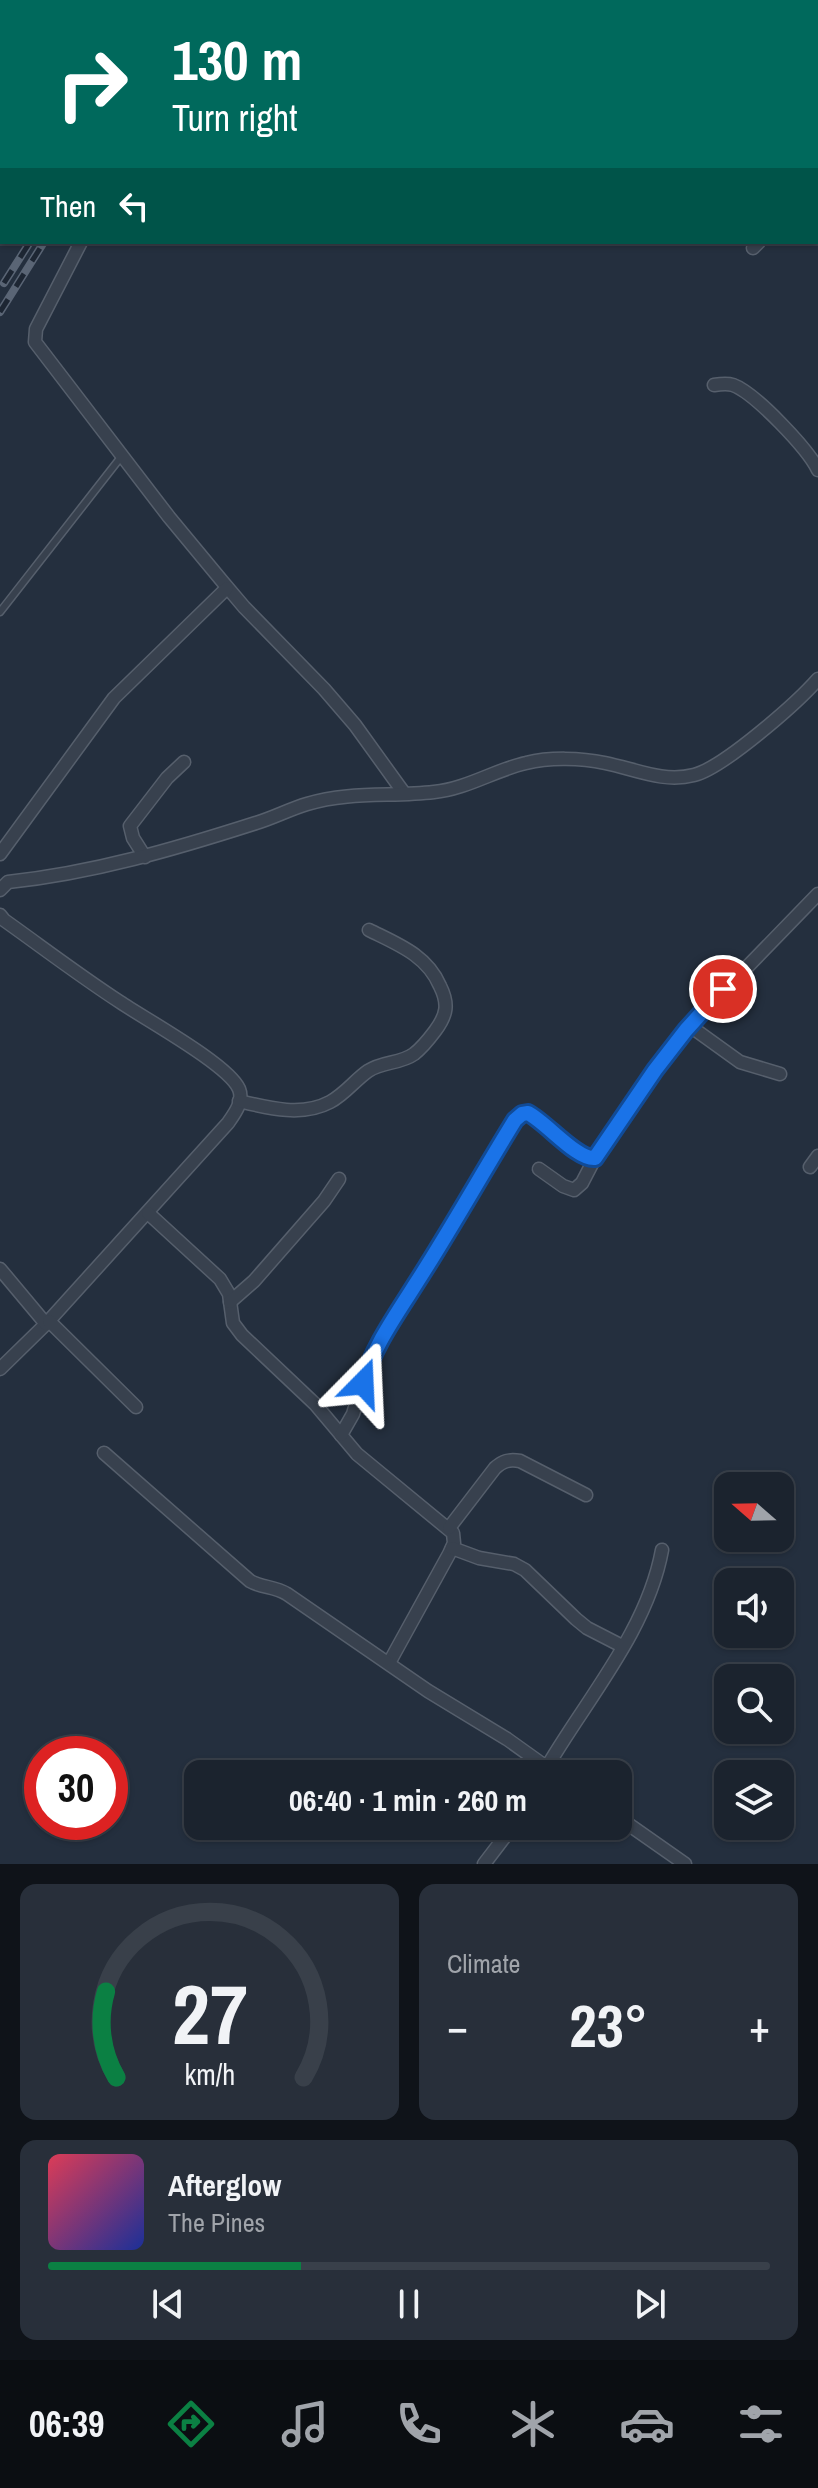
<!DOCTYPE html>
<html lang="en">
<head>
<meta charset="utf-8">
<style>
	:root { --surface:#1b232e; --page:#282f3a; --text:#f1f3f6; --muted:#a0a4aa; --line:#39404a; --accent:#0b8043 }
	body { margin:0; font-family:"Archivo Narrow",sans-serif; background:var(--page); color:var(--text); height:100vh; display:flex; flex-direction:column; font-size:30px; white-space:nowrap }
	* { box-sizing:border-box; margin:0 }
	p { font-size:26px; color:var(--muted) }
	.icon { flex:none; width:44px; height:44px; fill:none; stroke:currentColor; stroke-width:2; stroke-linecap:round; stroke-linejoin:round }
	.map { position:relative; height:1864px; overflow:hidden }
	.details { display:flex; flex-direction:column; gap:20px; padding:20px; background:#0f1319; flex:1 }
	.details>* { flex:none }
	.hud { position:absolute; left:0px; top:0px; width:818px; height:244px; box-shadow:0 2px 6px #0004,0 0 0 2px var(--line); background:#00695c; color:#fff; overflow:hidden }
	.needle { width:52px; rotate:290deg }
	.fabs { position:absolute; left:714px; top:1472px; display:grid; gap:16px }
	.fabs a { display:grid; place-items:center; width:80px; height:80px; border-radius:16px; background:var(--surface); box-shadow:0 2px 6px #0004,0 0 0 2px var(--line); font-size:40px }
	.speed { position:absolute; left:24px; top:1736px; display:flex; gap:16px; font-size:40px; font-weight:700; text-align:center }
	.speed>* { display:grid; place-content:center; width:104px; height:104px; border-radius:50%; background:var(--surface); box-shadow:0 2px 6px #0004,0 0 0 2px var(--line); line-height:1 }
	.speed .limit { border:12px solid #d22; background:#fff; color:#111 }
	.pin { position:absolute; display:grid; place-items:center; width:68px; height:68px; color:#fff; margin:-34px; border:4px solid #fff; border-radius:50%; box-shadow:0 2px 8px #0007 }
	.me { position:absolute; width:88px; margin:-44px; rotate:21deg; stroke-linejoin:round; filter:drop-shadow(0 0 6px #0008) }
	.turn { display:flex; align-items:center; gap:28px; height:168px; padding:0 40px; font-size:36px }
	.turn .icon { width:104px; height:104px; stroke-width:2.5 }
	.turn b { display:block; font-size:56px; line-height:68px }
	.then { display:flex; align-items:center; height:76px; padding:0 40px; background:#0003; gap:16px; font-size:30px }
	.big { font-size:60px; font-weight:700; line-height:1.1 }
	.details .tile { flex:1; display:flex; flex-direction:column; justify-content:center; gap:12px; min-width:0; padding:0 28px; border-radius:16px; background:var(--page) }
	.details .dial { align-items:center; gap:0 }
	.dial svg { height:208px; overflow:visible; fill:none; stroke:var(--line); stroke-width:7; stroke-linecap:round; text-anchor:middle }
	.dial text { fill:var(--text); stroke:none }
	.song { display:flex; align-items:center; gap:24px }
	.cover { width:96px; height:96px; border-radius:12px; background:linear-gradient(135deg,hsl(350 70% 55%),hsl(230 70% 35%)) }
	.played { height:8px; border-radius:4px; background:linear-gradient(90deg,var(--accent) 35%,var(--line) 35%) }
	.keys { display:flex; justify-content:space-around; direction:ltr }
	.heat { display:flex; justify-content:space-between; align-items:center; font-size:44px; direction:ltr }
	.details .tiles { flex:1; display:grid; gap:20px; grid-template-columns:1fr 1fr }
	.tile:last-child { grid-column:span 2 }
	.trip { position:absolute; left:184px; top:1760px; width:448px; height:80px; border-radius:16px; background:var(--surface); box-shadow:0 2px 6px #0004,0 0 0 2px var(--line); font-weight:700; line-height:80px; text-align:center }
	.tabs { display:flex; height:128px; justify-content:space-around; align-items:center; background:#0b0e12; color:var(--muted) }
	.tabs .icon { width:56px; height:56px }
	.tabs .on { color:var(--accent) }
	.tabs b { font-size:36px; color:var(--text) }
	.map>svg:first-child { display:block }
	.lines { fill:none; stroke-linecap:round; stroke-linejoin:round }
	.service-casing { stroke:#565f6c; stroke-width:9 }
	.minor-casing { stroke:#565f6c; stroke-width:15 }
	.service { stroke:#38414e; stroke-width:6 }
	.minor { stroke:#38414e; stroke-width:12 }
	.rail-casing { stroke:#5a6575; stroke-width:8 }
	.rail { stroke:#1d2633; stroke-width:5; stroke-dasharray:15; stroke-linecap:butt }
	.route-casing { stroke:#114b97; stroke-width:20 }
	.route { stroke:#1a73e8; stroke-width:14 }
</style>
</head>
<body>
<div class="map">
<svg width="818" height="1864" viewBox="0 0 818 1864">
	<rect width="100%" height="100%" fill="#242f3e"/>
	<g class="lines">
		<g class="service-casing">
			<polyline id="service" points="0,612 121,457"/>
		</g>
		<g class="minor-casing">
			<g id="minor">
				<polyline points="561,0 562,2"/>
				<polyline points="816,184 818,182"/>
				<polyline points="81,242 36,329 35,342 169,517 222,581 244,607 324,689 355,725 404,793"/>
				<polyline points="753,248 759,242"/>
				<path d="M714,385C720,384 727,383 733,385C755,393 808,449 818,470"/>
				<polyline points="0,854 114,698 227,588"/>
				<polyline points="145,857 133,838 130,826 167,778 184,762"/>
				<path d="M0,890L8,882C93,873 175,849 256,823C273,818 290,809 307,804C349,791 392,797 434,792C466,789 495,770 526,763C550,757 581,758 605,763C635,769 663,783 694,775C723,768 797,703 818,679"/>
				<path d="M0,915L4,920C42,947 80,976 120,1002C145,1019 229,1065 239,1089C244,1101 235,1113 228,1123L46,1324L0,1369"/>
				<polyline points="690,1026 740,1062 780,1074"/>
				<path d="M239,1101C268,1108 302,1117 330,1102C345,1094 355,1080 368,1071C383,1061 400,1064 414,1054C423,1047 429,1039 435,1031C447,1015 449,1004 440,986C427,955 397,944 369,930"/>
				<polyline points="810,1167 818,1156"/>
				<polyline points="539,1169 563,1186 574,1190 582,1183 595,1158"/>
				<polyline points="148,1213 220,1279 229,1294 233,1323 242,1335 315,1404 357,1454 453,1533 454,1543 449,1554 389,1663"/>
				<polyline points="0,1269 46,1324"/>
				<polyline points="230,1302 254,1281 324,1201 339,1179"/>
				<polyline points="49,1321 136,1407"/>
				<path d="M341,1435L353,1414L367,1367L386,1329L416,1284L515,1120L528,1113C547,1123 577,1159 595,1158L655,1070L686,1030L818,894"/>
				<path d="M104,1453L250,1581C262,1588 274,1586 287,1594L428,1691L507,1739L556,1774"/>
				<path d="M449,1528L495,1468C503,1461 509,1459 520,1461L586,1495"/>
				<polyline points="452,1548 479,1558 514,1564 525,1570 576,1619 587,1628 622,1646"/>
				<path d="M544,1772C584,1702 647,1632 662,1550"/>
				<polyline points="618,1817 685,1864"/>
				<polyline points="484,1864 513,1826"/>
			</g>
		</g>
		<use href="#service" class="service"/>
		<use href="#minor" class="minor"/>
		<g class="rail-casing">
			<g id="rail">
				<polyline points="180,2 181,0"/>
				<polyline points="196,2 197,0"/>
				<polyline points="4,283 30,242"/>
				<polyline points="0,312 44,242"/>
			</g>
		</g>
		<use href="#rail" class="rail"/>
	</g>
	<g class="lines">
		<g class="route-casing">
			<path id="route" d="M363,1383C373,1347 395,1317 415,1285C450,1231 481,1175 515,1120L522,1114L528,1113C547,1123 577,1160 595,1158L655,1070L686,1030L723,989"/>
		</g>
		<use href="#route" class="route"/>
	</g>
</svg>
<div class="fabs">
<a><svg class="needle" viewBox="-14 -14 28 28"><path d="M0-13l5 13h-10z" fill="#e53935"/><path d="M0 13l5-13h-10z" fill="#a0a4aa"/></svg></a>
<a><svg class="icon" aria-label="sound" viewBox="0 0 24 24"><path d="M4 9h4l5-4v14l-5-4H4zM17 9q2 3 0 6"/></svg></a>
<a><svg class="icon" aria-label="search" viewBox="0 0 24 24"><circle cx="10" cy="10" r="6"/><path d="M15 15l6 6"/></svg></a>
<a><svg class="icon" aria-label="layers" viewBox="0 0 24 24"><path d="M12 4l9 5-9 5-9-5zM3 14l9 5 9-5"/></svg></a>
</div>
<div class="speed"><div class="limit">30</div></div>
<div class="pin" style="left:723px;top:989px;background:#d93025"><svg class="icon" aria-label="arrive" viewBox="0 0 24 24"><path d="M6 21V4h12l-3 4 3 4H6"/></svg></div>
<svg class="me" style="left:363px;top:1383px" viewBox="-20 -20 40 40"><path d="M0-17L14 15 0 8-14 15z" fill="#1a73e8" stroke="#fff" stroke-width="4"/></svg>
<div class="trip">06:40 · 1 min · 260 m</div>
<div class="hud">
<div class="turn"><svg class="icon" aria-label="right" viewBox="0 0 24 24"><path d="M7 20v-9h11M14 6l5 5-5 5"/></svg><div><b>130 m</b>Turn right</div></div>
<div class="then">Then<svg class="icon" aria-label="left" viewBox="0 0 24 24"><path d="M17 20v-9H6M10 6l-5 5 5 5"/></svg></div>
</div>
</div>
<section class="details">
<div class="tiles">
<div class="tile dial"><svg viewBox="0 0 100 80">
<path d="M14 69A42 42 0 1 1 86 69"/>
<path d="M14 69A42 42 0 0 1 10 36" stroke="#0b8043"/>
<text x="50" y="56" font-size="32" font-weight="700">27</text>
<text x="50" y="72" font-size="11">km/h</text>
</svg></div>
<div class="tile"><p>Climate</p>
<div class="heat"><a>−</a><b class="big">23°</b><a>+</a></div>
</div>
<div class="tile">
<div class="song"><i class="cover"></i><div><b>Afterglow</b><p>The Pines</p></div></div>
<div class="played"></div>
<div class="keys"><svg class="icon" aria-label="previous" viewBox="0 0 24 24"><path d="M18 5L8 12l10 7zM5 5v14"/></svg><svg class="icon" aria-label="pause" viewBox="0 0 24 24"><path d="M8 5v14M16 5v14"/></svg><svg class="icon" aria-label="next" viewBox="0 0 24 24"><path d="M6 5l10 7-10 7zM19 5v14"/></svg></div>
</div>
</div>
</section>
<nav class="tabs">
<b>06:39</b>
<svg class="icon on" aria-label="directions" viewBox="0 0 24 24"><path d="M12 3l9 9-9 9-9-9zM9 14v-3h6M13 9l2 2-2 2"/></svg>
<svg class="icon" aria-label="music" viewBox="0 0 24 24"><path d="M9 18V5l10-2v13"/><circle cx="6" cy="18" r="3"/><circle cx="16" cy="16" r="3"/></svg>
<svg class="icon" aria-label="phone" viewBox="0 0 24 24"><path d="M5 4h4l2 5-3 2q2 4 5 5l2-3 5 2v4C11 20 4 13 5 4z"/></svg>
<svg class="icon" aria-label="climate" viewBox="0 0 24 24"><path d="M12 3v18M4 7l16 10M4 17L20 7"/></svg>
<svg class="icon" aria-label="car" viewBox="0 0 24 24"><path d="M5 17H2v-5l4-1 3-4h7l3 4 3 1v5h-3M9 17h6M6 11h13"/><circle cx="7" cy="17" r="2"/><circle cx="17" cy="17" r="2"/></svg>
<svg class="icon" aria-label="filters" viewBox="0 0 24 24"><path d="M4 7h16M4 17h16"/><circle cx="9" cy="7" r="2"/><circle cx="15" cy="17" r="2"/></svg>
</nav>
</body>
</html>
